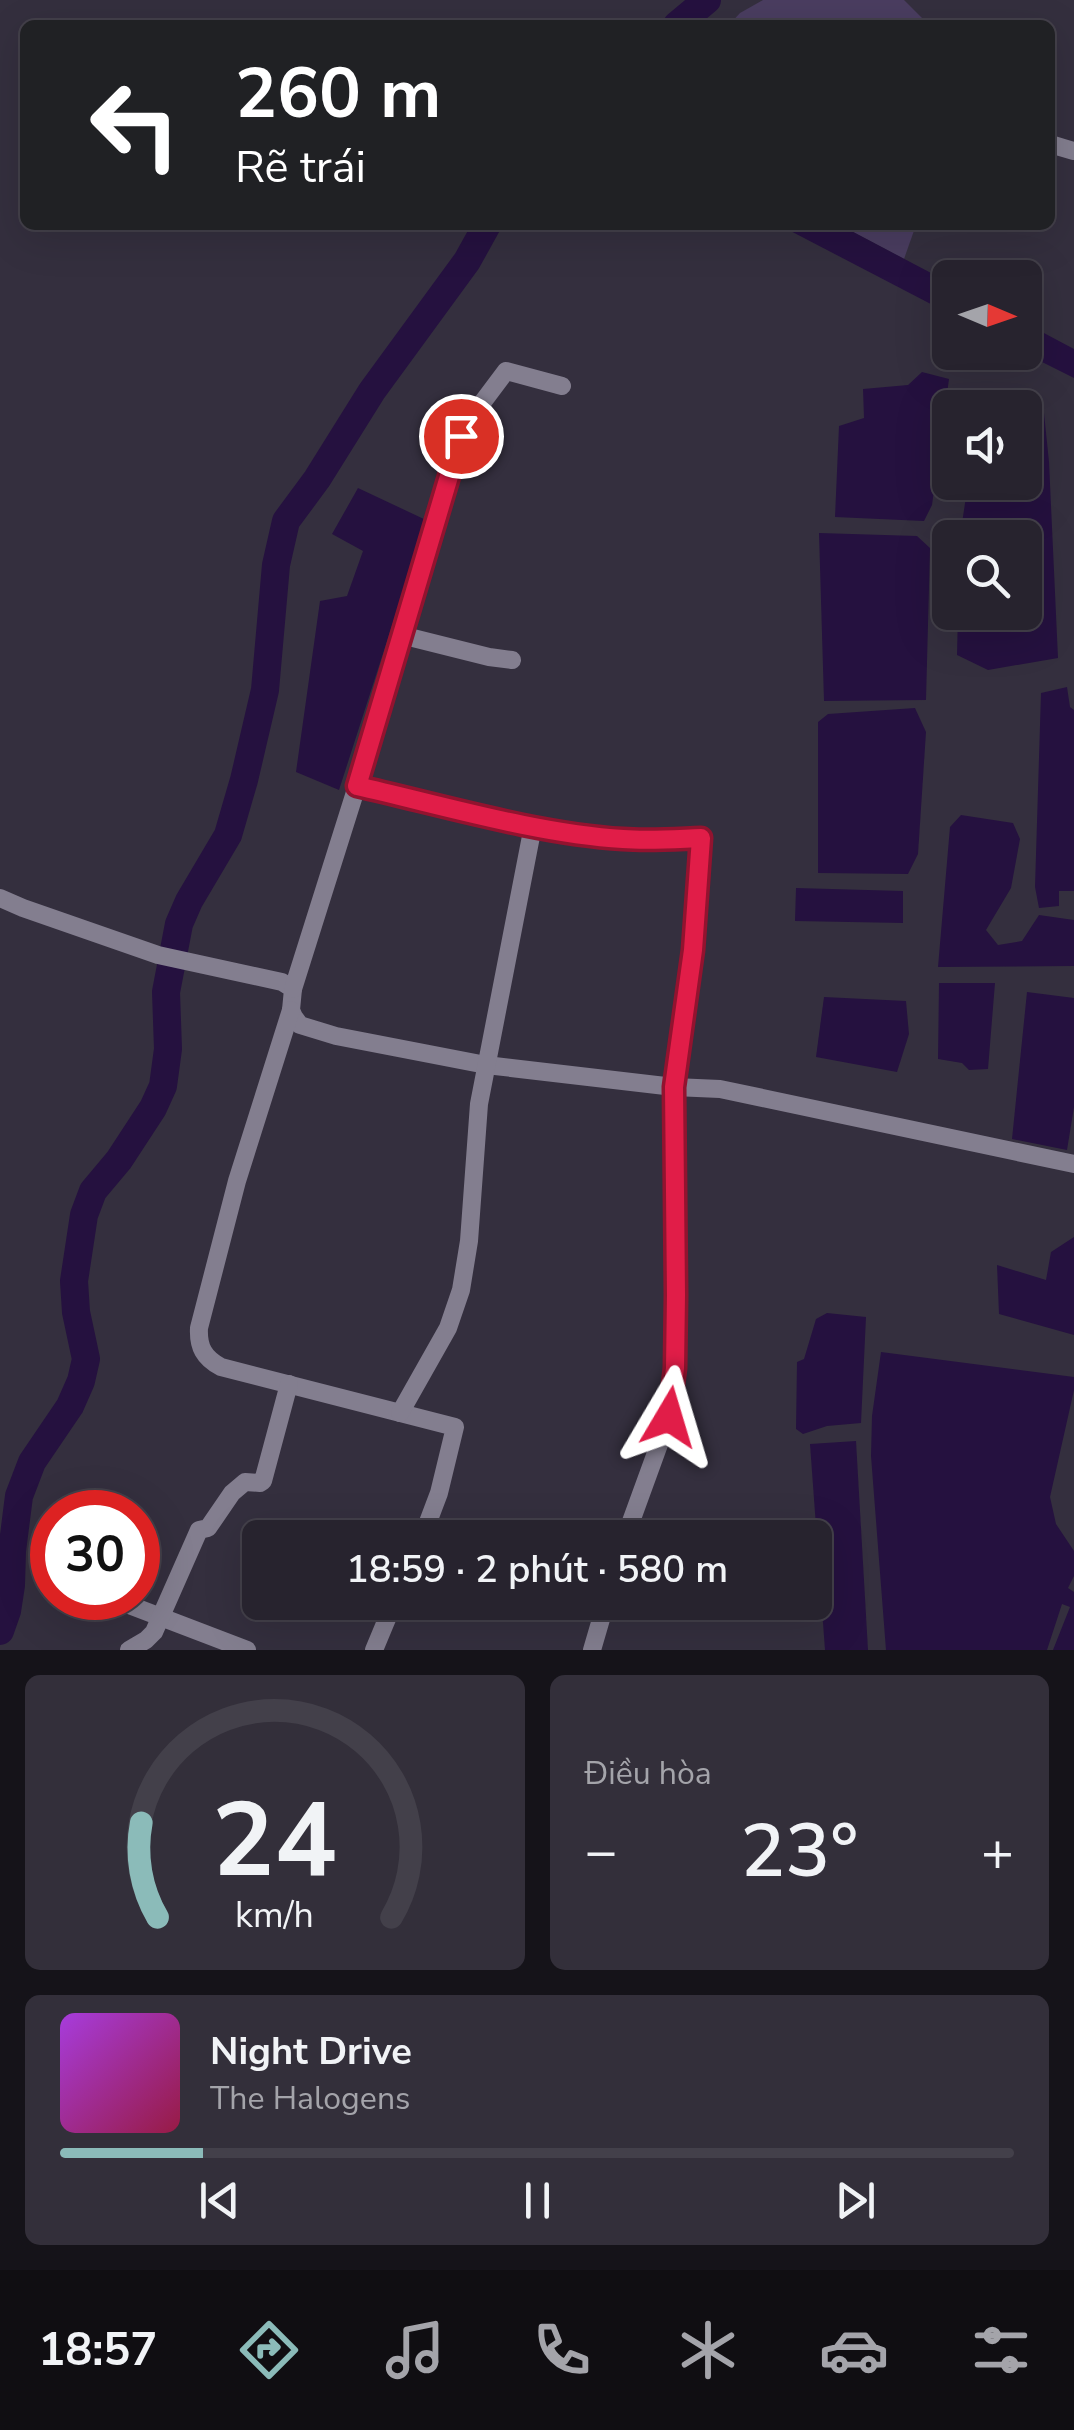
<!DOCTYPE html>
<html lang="vi">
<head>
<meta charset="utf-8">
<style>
	:root { --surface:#27232e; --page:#332f3a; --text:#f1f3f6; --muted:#a4a4aa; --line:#43404a; --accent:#8bbbb9 }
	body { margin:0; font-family:"Nunito Sans",sans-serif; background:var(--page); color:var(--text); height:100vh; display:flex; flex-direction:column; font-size:38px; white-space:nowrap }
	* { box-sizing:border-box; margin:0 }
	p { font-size:32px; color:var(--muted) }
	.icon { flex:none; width:55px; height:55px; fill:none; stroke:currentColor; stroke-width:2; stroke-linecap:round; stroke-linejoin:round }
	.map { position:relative; height:1650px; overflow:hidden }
	.side { display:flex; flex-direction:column; gap:25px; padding:25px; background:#151319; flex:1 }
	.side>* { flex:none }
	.guide { position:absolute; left:20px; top:20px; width:1035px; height:210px; border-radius:15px; box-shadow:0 10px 40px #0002,0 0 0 2px var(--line); background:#202124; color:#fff; overflow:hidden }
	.needle { width:65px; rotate:92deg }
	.buttons { position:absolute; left:932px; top:260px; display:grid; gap:20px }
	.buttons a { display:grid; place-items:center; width:110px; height:110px; border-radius:15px; background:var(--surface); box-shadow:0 10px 40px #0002,0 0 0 2px var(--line); font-size:50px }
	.speed { position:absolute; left:30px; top:1490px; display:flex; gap:20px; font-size:50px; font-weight:700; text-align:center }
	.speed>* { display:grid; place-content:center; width:130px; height:130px; border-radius:50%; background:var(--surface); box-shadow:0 10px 40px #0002,0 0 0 2px var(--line); line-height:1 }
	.speed .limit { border:15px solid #d22; background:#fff; color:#111 }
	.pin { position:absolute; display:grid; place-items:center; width:85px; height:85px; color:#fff; margin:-42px; border:5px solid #fff; border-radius:50%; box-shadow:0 2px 10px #0007 }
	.me { position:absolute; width:110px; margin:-55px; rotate:7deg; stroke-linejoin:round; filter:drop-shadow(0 0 8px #0008) }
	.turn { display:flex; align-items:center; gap:35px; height:210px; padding:0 50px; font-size:45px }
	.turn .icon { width:130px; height:130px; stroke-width:2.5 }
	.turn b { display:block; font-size:70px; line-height:85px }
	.big { font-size:75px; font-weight:600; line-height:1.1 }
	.side .widget { flex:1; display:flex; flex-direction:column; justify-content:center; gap:15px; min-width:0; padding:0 35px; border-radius:15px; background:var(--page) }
	.side .dial { align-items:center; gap:0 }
	.dial svg { height:260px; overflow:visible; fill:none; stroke:var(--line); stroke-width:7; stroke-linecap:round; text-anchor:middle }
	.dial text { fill:var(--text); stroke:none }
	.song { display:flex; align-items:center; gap:30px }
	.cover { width:120px; height:120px; border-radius:15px; background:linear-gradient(135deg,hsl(280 70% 55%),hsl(340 70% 35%)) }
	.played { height:10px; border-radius:5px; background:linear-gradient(90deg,var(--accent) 15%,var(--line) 15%) }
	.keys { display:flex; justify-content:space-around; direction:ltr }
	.heat { display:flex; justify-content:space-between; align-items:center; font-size:55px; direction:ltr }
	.side .tiles { flex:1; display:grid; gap:25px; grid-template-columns:1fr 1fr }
	.widget:last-child { grid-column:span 2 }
	.trip { position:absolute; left:242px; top:1520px; width:590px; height:100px; border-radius:15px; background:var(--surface); box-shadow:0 10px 40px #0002,0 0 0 2px var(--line); font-weight:600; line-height:100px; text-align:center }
	.tab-bar { display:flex; height:160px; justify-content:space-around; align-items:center; background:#100e12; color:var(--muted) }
	.tab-bar .icon { width:70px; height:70px }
	.tab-bar .current { color:var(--accent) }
	.tab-bar b { font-size:45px; color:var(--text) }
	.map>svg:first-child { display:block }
	.green { fill:#4a3d60 }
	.water { fill:#25113f }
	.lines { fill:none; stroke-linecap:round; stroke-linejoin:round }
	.river { stroke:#25113f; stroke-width:28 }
	.minor { stroke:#837e8f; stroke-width:18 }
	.route-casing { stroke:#92132f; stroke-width:25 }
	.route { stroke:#e11d48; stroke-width:18 }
</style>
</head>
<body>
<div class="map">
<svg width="1074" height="1650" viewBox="0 0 1074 1650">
	<rect width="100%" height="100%" fill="#342f3e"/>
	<g class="green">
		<polygon points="763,0 904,0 929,25 729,25 740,13"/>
		<polygon points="840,225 916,225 904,259"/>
	</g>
	<g class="water">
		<polygon points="779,225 840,225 950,283 950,314"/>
		<polygon points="1025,323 1074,349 1074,378 1024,353"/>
		<polygon points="922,372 949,379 932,505 924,521 835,517 839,426 864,418 863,389 908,385"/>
		<polygon points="1025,410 1044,413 1049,462 1058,658 988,670 957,655 958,613 1025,612 1025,538 960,537 968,483 1025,482"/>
		<polygon points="358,488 426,520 339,790 296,772 320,601 347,596 363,551 332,534"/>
		<polygon points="819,533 917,536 930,548 926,700 824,701"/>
		<polygon points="1067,687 1070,707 1074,710 1074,891 1059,891 1059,906 1039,908 1035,887 1041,693"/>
		<polygon points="915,708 926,732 918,854 908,874 818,873 818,722 828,714"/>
		<polygon points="961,815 1013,823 1020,839 1011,888 986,930 998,945 1022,941 1039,915 1074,920 1074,966 938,967 950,827"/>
		<polygon points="796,888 903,891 903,923 795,921"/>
		<polygon points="939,983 995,983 988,1069 969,1070 962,1063 938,1059"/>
		<polygon points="1027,992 1074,998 1074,1107 1067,1150 1012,1139"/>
		<polygon points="824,997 906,1001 909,1034 897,1072 816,1057"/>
		<polygon points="1074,1237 1074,1335 999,1314 997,1265 1046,1280 1051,1252"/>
		<polygon points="827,1313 866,1317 861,1423 827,1426 803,1434 796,1429 797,1362 804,1359 816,1319"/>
		<polygon points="881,1352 1074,1377 1074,1390 1050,1497 1056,1524 1074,1551 1074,1576 1068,1588 1074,1592 1074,1650 1053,1650 1070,1607 1062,1604 1047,1650 886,1650 871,1456 872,1416"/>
		<polygon points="856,1441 868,1650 825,1650 810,1444"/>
	</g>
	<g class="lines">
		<g class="river">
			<polyline points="677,25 707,0"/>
			<polyline points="0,1631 7,1611 11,1585 12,1551 19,1496 32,1462 70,1406 81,1381 86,1359 76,1312 74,1281 84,1215 93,1191 119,1160 153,1108 163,1086 168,1049 166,992 179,924 189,901 228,835 244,780 265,690 276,565 286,521 317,479 372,391 467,261 487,225"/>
		</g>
		<g class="minor">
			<polyline points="1050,144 1074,151"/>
			<polyline points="401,635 489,657 512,660"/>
			<path d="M357,786C441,805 538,835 623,839C649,841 675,839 701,838L693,949L674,1087L675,1368L669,1417L625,1538"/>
			<polyline points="0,898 23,908 158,955 282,982 293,989 291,1010 294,1017 300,1025 336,1036 486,1065 674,1087 720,1089 1074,1164"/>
			<polyline points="293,989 357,786 461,435 470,419 506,371 562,386"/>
			<path d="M291,1010L237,1181L199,1328C198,1347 204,1358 221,1367L455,1427L439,1493L422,1538"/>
			<polyline points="400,1413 448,1328 461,1290 469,1241 479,1104 533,826"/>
			<polyline points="111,1598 247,1650"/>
			<polyline points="129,1650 146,1640 154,1632 199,1530 208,1528 232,1493 245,1482 260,1483 263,1481 289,1384"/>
			<polyline points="374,1650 394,1602"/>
			<polyline points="592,1650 606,1602"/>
		</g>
	</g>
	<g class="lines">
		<g class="route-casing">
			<path id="route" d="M461,436L357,786C441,805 538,834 623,839C649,841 675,839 701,838L693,950L674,1087L676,1295L675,1368L669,1417"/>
		</g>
		<use href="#route" class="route"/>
	</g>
</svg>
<div class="buttons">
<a><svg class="needle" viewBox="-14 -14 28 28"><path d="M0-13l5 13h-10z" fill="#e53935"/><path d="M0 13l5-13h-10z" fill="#a4a4aa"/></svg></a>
<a><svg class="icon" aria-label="sound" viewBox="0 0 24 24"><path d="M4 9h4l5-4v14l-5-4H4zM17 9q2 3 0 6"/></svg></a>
<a><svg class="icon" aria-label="search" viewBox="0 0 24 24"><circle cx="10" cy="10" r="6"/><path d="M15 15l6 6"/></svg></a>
</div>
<div class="speed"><div class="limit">30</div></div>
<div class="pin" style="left:461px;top:436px;background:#d93025"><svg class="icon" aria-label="arrive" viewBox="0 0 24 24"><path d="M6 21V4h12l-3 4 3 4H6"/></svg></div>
<svg class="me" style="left:669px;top:1417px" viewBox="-20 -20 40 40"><path d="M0-17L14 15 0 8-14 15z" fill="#e11d48" stroke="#fff" stroke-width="4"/></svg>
<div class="trip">18:59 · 2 phút · 580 m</div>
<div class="guide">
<div class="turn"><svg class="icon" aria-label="left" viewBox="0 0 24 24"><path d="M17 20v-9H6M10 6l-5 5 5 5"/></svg><div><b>260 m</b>Rẽ trái</div></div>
</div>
</div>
<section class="side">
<div class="tiles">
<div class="widget dial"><svg viewBox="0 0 100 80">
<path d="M14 69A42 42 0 1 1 86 69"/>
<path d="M14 69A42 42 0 0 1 9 40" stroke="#8bbbb9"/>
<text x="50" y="56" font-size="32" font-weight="700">24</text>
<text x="50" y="72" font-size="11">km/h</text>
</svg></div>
<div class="widget"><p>Điều hòa</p>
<div class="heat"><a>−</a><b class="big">23°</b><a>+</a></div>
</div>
<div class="widget">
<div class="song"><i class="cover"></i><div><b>Night Drive</b><p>The Halogens</p></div></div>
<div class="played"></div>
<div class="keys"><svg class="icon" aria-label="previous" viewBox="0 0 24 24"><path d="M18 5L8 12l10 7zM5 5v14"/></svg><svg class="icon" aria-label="pause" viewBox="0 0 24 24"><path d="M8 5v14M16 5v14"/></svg><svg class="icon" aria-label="next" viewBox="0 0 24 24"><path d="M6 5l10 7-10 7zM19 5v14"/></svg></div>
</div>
</div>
</section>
<nav class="tab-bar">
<b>18:57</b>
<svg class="icon current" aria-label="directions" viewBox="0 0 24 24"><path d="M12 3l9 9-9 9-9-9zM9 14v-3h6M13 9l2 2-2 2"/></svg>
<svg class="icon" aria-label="music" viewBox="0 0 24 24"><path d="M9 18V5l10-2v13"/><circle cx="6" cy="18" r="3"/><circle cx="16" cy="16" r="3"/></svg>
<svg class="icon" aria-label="phone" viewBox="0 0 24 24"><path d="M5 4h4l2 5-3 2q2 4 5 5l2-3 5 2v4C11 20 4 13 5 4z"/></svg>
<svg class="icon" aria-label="climate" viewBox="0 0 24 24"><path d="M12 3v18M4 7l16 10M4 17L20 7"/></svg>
<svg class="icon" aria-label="car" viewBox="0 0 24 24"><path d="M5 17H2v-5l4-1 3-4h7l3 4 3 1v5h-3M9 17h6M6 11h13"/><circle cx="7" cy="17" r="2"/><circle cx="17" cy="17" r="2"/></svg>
<svg class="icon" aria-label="filters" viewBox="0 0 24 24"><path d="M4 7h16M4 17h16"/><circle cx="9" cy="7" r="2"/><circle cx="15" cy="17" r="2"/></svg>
</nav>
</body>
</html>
